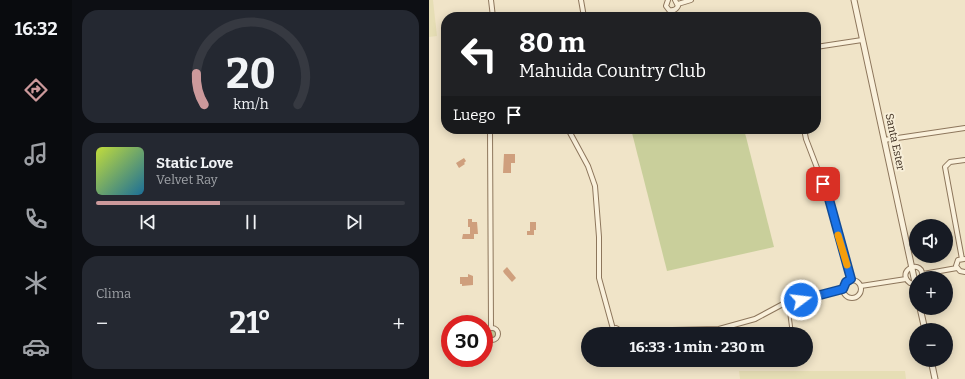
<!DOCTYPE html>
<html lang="es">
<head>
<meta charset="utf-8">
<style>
	:root { --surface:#171b24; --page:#242831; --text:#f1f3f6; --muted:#9ea1a6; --line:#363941; --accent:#cc999b }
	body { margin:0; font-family:Bitter,serif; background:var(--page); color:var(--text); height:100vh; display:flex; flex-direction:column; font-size:15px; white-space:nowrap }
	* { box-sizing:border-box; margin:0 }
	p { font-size:13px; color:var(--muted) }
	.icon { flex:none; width:22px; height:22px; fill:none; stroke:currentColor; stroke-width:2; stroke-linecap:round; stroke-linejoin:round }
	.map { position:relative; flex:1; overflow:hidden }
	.side { display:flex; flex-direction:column; gap:10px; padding:10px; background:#0d0f14; width:357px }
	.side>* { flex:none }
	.hud { position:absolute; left:12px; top:12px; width:380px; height:122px; border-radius:16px; box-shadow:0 2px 10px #0003; background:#202124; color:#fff; overflow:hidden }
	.tools { position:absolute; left:480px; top:219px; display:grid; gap:8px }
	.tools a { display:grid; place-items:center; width:44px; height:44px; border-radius:50%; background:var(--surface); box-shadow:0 2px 10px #0003; font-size:20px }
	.speed { position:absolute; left:12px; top:315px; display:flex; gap:8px; font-size:20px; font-weight:700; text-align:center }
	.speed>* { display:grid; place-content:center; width:52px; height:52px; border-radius:50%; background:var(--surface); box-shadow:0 2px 10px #0003; line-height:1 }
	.speed .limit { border:6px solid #d22; background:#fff; color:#111 }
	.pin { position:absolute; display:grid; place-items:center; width:34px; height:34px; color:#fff; margin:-17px; border-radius:8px; box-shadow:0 2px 6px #0006 }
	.me { position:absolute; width:44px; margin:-22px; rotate:75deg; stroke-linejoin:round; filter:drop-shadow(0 0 3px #0008) }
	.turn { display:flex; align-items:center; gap:14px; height:84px; padding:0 12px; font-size:18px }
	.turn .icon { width:52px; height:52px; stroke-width:2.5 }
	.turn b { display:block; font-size:28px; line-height:34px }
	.then { display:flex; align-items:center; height:38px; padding:0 12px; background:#0003; gap:8px; font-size:15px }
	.big { font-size:30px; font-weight:700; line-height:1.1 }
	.side .widget { flex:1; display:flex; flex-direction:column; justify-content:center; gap:6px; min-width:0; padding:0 14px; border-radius:16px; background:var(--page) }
	.side .dial { align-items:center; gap:0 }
	.dial svg { height:104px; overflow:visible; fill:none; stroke:var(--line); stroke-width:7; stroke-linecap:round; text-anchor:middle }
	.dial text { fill:var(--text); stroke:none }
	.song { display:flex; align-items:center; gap:12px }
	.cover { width:48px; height:48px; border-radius:6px; background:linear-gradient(135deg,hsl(70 70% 55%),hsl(200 70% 35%)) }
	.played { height:4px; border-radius:2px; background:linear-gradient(90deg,var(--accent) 40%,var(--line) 40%) }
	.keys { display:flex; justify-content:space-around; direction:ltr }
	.heat { display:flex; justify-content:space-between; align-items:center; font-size:22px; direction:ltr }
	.trip { position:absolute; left:152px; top:327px; width:232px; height:40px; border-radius:20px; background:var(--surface); box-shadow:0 2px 10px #0003; font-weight:700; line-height:40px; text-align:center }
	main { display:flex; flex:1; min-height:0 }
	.menu { display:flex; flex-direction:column; width:72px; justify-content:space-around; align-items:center; background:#090b0e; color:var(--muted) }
	.menu .icon { width:28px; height:28px }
	.menu .on { color:var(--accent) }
	.menu b { font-size:18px; color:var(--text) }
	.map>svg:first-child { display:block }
	.farmland { fill:#e6deb5 }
	.green { fill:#c9cf9b }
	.building { fill:#cf9f7d }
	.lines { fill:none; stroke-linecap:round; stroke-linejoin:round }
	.service-casing { stroke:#8d765c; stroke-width:4 }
	.minor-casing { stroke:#8d765c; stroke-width:6 }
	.tertiary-casing { stroke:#8d765c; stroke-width:7 }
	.service { stroke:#faf1dc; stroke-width:2 }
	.minor { stroke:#faf1dc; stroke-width:4 }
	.tertiary { stroke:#faf1dc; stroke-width:5 }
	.route-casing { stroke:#114b97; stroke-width:10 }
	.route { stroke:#1a73e8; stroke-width:7 }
	.slow { stroke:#f59e0b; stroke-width:7 }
	.labels { text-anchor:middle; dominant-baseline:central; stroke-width:4; stroke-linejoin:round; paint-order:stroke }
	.street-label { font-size:11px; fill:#3d2e20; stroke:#f7eed8 }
</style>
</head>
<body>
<main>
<nav class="menu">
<b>16:32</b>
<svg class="icon on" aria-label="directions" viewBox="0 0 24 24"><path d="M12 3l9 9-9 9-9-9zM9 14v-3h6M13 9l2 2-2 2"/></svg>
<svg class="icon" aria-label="music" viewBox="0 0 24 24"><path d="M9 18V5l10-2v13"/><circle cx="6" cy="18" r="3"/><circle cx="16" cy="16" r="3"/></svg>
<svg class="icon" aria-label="phone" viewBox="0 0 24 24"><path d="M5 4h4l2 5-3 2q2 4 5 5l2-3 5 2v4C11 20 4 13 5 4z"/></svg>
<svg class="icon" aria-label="climate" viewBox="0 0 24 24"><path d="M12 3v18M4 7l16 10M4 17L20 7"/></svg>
<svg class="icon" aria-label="car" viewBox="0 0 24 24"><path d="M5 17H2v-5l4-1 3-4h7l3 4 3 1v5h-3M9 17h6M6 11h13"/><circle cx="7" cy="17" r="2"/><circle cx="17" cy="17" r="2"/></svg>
</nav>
<section class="side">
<div class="widget dial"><svg viewBox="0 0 100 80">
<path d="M14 69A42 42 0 1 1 86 69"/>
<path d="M14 69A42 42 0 0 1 8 45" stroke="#cc999b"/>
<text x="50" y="56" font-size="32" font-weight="700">20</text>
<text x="50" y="72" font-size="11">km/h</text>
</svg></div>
<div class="widget">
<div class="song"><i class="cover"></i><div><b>Static Love</b><p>Velvet Ray</p></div></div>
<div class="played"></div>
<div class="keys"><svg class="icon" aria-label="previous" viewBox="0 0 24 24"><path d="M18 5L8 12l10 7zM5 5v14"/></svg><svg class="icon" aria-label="pause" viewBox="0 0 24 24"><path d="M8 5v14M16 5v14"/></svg><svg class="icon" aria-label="next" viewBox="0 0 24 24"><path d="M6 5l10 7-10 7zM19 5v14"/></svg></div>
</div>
<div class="widget"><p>Clima</p>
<div class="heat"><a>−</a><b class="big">21°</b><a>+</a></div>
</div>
</section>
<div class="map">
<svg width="536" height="379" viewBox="0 0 536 379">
	<rect width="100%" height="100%" fill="#f0e4c8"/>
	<g class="farmland">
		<polygon points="0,0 4,0 8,36 0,37"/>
		<polygon points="310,371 476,371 477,379 311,379"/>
	</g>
	<g class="green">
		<polygon points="202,129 315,129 345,247 238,271"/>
		<circle cx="63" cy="334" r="4.5"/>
	</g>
	<g class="building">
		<polygon points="75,154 86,154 86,163 82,163 82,173 74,173"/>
		<polygon points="35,158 37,161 35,163 36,164 30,168 27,163"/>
		<polygon points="39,219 43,219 43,222 48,222 49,234 45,234 45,239 33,239 34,234 41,234 41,227 39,227"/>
		<polygon points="101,222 107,222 107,230 105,230 105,235 98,235 98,231 101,231"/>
		<polygon points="78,267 87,278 83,282 75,273 74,271"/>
		<polygon points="39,274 44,276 44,285 33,286 33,284 31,284 31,277 39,277"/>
	</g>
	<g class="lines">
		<g class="service-casing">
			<polyline id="service" points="359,304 363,334"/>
		</g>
		<g class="minor-casing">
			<g id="minor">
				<polyline points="62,0 64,17"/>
				<polyline points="152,0 155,17"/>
				<path d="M239,0L237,6L240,10C244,11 247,10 249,6L246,0"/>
				<polyline points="249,4 262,0"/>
				<polyline points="387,47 433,40"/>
				<polyline points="61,129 62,328"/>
				<polyline points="139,129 159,166 166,186 170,237 170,278 184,329"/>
				<polyline points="375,129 377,139 400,199 422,279"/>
				<polyline points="455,140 536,128"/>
				<polyline points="533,259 516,167 521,162 536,160"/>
				<polyline points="535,259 529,260 527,266 531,271 536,272"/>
				<polyline points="494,274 528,268"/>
				<circle cx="423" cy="289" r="9"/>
				<path d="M487,284L481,283C465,270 496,257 493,278"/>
				<polyline points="432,286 477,279"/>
				<circle cx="63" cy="334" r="6"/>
				<polyline points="178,334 181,330 187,328 192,331 193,334"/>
				<polyline points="204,334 243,330 290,329 326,319 354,304 414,289"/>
			</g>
		</g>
		<g class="tertiary-casing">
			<g id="tertiary">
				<polyline points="425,0 487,287"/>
				<polyline points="491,308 496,330"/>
				<polyline points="502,360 506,379"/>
			</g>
		</g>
		<use href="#service" class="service"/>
		<use href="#minor" class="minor"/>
		<use href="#tertiary" class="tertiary"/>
	</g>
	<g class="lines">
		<g class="route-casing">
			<polyline id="route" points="372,300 414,289 417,282 422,279 400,199 394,184"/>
		</g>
		<use href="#route" class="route"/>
		<polyline class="slow" points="409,235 418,265"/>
	</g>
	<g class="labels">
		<g class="street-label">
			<text transform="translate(466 142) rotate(78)">Santa Ester</text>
		</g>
	</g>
</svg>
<div class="tools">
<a><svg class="icon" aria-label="sound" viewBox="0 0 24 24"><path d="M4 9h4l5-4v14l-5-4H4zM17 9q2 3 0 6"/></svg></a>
<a>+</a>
<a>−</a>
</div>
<div class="speed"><div class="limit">30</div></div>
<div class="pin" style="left:394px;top:184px;background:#d93025"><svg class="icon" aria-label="arrive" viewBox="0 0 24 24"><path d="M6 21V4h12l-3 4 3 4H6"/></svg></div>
<svg class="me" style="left:372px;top:300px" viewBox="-20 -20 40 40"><circle r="17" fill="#1a73e8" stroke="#fff" stroke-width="3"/><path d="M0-11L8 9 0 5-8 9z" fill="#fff"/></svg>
<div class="trip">16:33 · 1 min · 230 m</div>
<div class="hud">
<div class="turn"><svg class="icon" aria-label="left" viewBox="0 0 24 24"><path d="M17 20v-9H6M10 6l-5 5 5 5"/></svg><div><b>80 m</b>Mahuida Country Club</div></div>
<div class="then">Luego<svg class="icon" aria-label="arrive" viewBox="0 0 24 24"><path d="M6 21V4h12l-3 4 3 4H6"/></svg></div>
</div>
</div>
</main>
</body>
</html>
